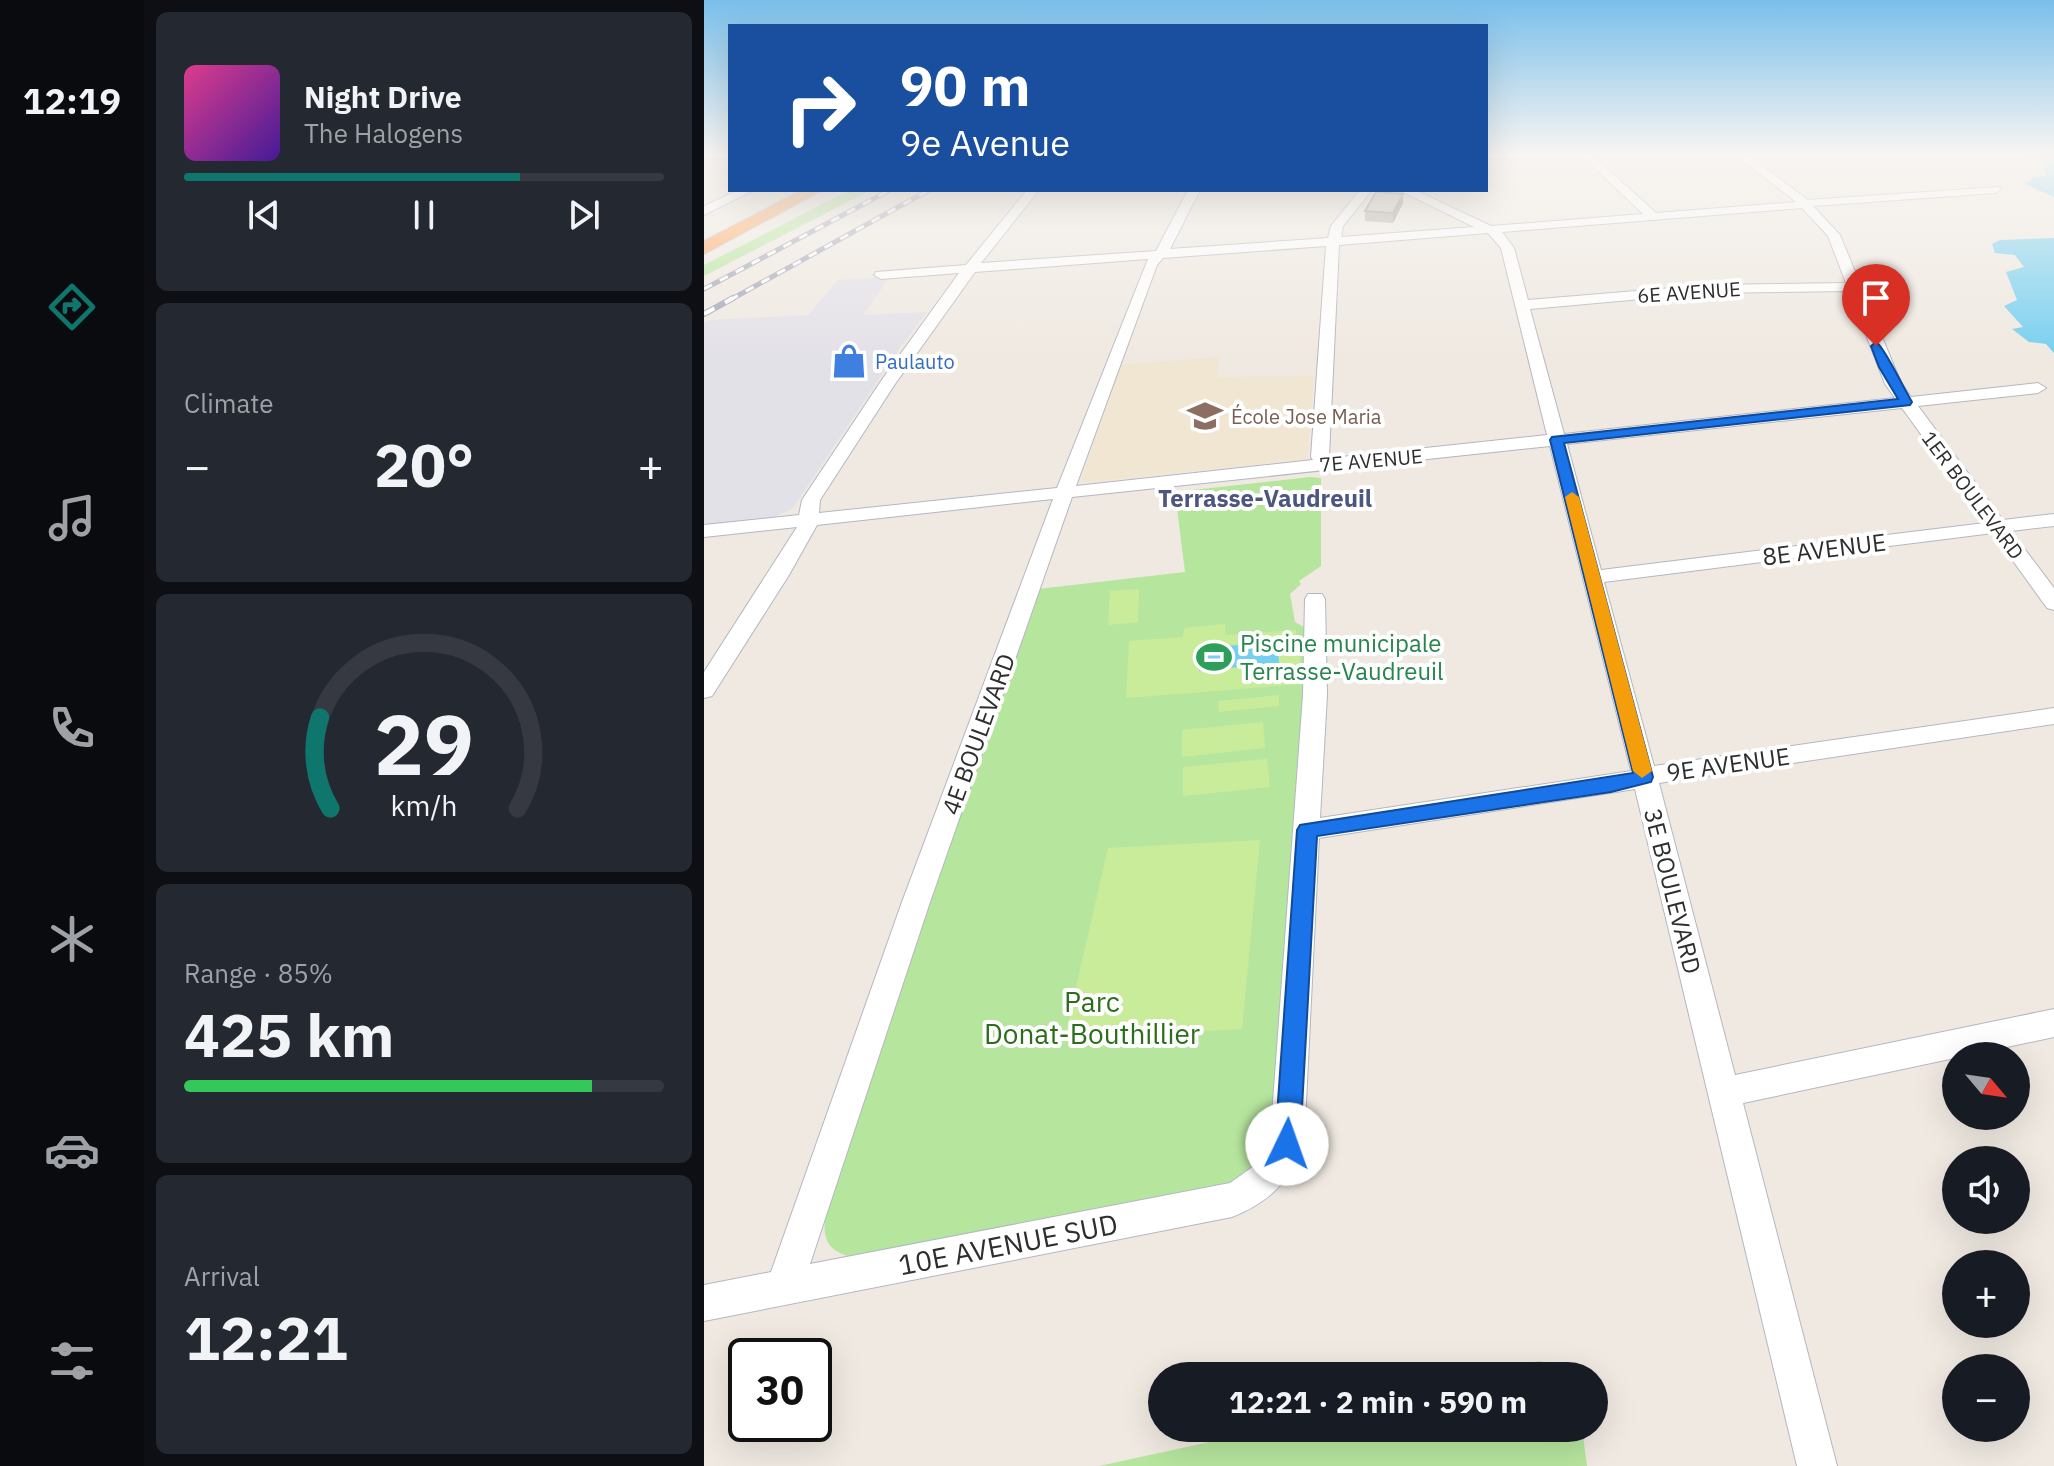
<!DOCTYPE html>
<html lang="en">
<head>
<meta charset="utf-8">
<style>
	:root { --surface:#171b24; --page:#242831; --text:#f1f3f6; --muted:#9ea1a6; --line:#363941; --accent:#0f766e }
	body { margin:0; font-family:"IBM Plex Sans",sans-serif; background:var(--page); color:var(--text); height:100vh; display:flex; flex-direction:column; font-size:30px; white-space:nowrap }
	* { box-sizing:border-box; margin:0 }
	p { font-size:26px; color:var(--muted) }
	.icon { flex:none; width:44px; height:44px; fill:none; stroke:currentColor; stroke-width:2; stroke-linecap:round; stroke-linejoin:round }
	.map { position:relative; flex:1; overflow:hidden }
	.details { display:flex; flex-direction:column; gap:12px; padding:12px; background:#0d0f14; width:560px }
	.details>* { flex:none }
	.hud { position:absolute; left:24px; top:24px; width:760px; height:168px; border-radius:0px; box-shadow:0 8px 32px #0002; background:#1a4fa0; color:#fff; overflow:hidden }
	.needle { width:52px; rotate:119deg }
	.buttons { position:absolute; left:1238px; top:1042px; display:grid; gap:16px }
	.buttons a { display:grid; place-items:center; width:88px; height:88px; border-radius:50%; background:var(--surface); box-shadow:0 8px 32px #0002; font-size:40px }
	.speed { position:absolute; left:24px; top:1338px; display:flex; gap:16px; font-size:40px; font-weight:700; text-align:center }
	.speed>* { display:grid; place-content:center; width:104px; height:104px; border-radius:50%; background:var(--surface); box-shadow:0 8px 32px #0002; line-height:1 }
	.speed .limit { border:4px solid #111; border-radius:12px; background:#fff; color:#111 }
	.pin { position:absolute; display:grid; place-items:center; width:68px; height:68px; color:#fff; margin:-82px -34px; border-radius:50% 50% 50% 0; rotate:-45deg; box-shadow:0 0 8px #0007 }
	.pin .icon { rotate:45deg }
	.me { position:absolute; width:88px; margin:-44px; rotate:3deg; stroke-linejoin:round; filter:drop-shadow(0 0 6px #0008) }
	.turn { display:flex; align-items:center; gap:28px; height:168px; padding:0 40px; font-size:36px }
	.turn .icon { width:104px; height:104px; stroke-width:2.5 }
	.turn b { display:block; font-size:56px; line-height:68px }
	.big { font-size:60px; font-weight:800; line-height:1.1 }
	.details .widget { flex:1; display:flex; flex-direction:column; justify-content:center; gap:12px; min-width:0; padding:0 28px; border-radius:12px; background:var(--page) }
	.details .dial { align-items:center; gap:0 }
	.dial svg { height:208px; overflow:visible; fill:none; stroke:var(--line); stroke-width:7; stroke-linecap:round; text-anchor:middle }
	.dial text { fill:var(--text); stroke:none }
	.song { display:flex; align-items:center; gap:24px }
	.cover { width:96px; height:96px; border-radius:12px; background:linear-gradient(135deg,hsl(330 70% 55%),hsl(260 70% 35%)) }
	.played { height:8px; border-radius:4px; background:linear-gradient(90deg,var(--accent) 70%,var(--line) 70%) }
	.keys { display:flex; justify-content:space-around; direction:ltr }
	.heat { display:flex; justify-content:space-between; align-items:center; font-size:44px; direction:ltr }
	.charge { height:12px; border-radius:6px; background:linear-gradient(90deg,#34c759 85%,var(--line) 0) }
	.trip { position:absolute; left:444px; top:1362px; width:460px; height:80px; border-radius:40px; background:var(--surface); box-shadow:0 8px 32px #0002; font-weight:800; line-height:80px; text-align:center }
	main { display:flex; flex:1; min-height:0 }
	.menu { display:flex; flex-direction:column; width:144px; justify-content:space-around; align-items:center; background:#090b0e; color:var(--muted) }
	.menu .icon { width:56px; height:56px }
	.menu .current { color:var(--accent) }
	.menu b { font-size:36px; color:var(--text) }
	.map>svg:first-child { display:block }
	.industrial { fill:#e3e1e8 }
	.education { fill:#f0e6d1 }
	.green { fill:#b6e59e }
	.pitch { fill:#c9ec9a }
	.water { fill:#75cff0 }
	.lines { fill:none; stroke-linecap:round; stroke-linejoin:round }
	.minor-casing { stroke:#b4b7c1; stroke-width:2 }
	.highway-casing { stroke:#c9c9c9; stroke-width:2 }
	.minor { fill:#fff; fill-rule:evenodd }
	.highway { fill:#ffa35c; fill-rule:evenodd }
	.rail-far1-casing { stroke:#a3a6b8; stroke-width:5 }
	.rail-casing { stroke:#a3a6b8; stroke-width:6 }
	.rail-far1 { stroke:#fff; stroke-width:3; stroke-dasharray:9; stroke-linecap:butt }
	.rail { stroke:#fff; stroke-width:4; stroke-dasharray:12; stroke-linecap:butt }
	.wall { fill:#afaba4 }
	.shaded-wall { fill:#8e8b86 }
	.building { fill:#cbc7bf; stroke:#8e8b86; stroke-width:2 }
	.route { fill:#1a73e8; stroke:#114b97; stroke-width:2 }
	.slow { fill:#f59e0b }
	.labels { text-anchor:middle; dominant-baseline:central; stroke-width:8; stroke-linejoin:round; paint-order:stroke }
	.far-street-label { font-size:20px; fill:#2e2e2e; stroke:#fff }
	.far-shop-label { font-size:20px; fill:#366cbe; stroke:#fff; text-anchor:start }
	.far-education-label { font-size:20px; fill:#785e54; stroke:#fff; text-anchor:start }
	.far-quarter-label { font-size:24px; font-weight:bold; fill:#4d5680; stroke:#fff }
	.street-label { font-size:24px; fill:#2e2e2e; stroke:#fff }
	.leisure-label { font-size:24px; fill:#27864d; stroke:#fff; text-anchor:start }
	.near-park-label { font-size:28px; fill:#2c6e1b; stroke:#fff }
	.near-street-label { font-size:28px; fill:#2e2e2e; stroke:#fff }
</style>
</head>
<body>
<main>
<nav class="menu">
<b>12:19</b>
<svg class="icon current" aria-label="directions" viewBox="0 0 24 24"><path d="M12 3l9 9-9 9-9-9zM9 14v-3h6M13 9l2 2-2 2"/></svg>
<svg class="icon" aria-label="music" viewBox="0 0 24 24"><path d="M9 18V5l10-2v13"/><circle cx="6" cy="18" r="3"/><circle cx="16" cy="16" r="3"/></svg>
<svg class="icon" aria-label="phone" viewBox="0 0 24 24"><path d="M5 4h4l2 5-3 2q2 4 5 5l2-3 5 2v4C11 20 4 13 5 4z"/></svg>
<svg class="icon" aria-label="climate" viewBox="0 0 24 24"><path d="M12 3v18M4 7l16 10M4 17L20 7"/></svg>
<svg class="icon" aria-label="car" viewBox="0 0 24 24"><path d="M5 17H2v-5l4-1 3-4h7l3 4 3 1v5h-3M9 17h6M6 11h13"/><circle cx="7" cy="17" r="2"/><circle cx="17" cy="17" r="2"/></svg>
<svg class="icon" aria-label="filters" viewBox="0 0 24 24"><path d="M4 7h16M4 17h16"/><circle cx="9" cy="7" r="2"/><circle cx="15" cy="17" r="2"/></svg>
</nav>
<section class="details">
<div class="widget">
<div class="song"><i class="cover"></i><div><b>Night Drive</b><p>The Halogens</p></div></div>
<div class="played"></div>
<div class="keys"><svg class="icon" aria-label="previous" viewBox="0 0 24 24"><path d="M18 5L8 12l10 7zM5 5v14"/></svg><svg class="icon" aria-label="pause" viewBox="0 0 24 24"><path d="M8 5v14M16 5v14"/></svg><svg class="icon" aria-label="next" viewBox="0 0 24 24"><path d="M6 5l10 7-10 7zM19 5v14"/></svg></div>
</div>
<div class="widget"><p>Climate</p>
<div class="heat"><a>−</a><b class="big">20°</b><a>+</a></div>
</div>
<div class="widget dial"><svg viewBox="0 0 100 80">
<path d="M14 69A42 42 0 1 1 86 69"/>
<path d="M14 69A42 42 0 0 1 10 34" stroke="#0f766e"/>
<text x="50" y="56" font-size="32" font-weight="700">29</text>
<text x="50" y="72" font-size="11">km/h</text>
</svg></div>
<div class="widget"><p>Range · 85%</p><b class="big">425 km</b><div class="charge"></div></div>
<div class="widget"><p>Arrival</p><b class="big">12:21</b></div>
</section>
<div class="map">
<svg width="1350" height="1466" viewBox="0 0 1350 1466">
	<rect width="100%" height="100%" fill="#efe9e1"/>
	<polygon class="industrial" points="186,277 159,315 223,312 197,346 89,508 67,519 0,526 0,323 6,320 104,315 134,280"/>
	<polygon class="education" points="516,357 513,377 610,376 603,459 383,482 377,479 415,365"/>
	<g class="green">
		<polygon points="146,190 167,190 0,276 0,265"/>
		<path d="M606,477L617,478V566L595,581L597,584L586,594L591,622L602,628L603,689L569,1136C558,1160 541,1176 517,1188L147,1257C118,1249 119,1234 122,1208L334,589L481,572L471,492Z"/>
		<polygon points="836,1361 870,1376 751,1376"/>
		<polygon points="570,1428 878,1428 883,1466 395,1466"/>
	</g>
	<g class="pitch">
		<polygon points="435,589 434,622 404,625 406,591"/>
		<polygon points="521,624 522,635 592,630 599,684 422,698 425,641 479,637 480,628"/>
		<polygon points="575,695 575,706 515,712 514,701"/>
		<polygon points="559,722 561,748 478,757 478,730"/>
		<polygon points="563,759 566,787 479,796 479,767"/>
		<polygon points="556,840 538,1029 360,1039 404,848"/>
	</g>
	<g class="water">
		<polygon points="1314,154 1350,154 1350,197 1321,184 1330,177 1343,176 1339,169 1344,165 1330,157"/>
		<polygon points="1350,238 1350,353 1342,344 1325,342 1308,329 1319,327 1300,306 1313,300 1302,272 1320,267 1311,255 1291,253 1288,244 1296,240"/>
		<polygon points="573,642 575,663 495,671 495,648"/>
	</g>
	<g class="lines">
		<g class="minor-casing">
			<g id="minor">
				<path d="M876,154H887L952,213L1092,202L1031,154H1043L1104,200L1295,187L1297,189L1291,193L1109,206L1136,235L1197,383L1207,397L1334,383L1342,388L1334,393L1214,406L1299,520L1350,514V526L1307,531L1350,588V610L1343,608L1289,533L900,582L950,766L1350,708V724L955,783L1031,1075L1350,1009V1037L1039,1103L1133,1466H1093L931,789L615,838L600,1144C585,1182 566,1202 528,1217L0,1321V1285L67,1272L198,902L349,499L113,525L85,575L8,696L0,698V672L93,527L0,537V525L95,515L98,500L177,381L255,273L177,279L170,275L172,272L262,265L323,190H335L277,263L452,251L484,190H496L466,249L624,238L627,226L656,190H668L639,226L637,237L770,227L695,190H711L787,226L939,214ZM1098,208L1124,236L1142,283L1004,285L824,300L810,248L798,232ZM784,233L797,248L843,435L628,458L625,456L635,245ZM622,246L607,457L609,460L372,486L453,265L459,258ZM444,259L353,488L115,513L116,500L191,384L271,272ZM1145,291L1181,384L1191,398L860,434L826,309L1004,293ZM1198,408L1281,523L897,570L863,444ZM846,446L927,771L616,818L623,695L621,599L618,594H604L601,599L599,695L566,1143L550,1166L526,1183L106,1264L226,902L368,497Z"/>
				<polygon points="35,190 50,190 0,215 0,206"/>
			</g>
		</g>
		<g class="highway-casing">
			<polygon id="highway" points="98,190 119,190 0,254 0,241"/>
		</g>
		<use href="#minor" class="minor"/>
		<use href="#highway" class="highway"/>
		<g class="rail-far1-casing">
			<g id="rail-far1">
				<polyline points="0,289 186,190"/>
				<polyline points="26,300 225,190"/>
			</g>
		</g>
		<g class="rail-casing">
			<polyline id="rail" points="0,314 29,298"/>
		</g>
		<use href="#rail-far1" class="rail-far1"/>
		<use href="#rail" class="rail"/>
	</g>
	<polygon class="wall" points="699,194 699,203 689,223 661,221 661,211"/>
	<polygon class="shaded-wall" points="699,194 699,203 689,223 689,213"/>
	<polygon class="building" points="672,192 699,194 689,213 661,211"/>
	<linearGradient id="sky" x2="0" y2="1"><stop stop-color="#7abfeb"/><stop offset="0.43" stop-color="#f8f5f2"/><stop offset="1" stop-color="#f8f5f2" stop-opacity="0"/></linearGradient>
	<rect width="1350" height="359" fill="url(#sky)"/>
	<path class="route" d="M1172,342C1180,346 1201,391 1208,402L1206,405L860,443L949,777L947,782L907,792L613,836L596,1144L592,1153L583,1156L574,1153L571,1144L593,830L596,825L929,773L846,440L848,437L1194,399L1175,367L1167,346Z"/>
	<polygon class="slow" points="868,492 875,497 948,771 938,778 929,771 861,497"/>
	<defs>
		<g id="shop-bare" transform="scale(2.76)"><path d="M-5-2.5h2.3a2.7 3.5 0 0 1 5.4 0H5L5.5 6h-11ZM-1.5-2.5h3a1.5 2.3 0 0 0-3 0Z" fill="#3f7fe0" stroke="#fff" stroke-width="2.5" paint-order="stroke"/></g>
		<g id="school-bare" transform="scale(2.76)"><path d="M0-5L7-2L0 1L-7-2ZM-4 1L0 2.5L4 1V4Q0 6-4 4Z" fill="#8d6e63" stroke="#fff" stroke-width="2.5" paint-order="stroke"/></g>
		<g id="stadium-bare" transform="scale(2.76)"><path d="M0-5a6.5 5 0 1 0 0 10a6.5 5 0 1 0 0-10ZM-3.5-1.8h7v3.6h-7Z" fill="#2e9e5b" stroke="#fff" stroke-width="2.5" paint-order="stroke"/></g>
	</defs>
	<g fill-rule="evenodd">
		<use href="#shop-bare" x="145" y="361"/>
		<use href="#school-bare" x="501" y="416"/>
		<use href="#stadium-bare" x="510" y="657"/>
	</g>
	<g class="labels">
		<g class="far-street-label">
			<text transform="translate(985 292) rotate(-4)">6E AVENUE</text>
			<text transform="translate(667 460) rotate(-5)">7E AVENUE</text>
			<text transform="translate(1269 495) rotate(53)">1ER BOULEVARD</text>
		</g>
		<g class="far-shop-label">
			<text x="171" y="361">Paulauto</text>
		</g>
		<g class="far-education-label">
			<text x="527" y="416">École Jose Maria</text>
		</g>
		<g class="far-quarter-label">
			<text x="561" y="498">Terrasse-Vaudreuil</text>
		</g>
		<g class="street-label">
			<text transform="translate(1120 549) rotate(-7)">8E AVENUE</text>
			<text transform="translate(274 734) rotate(-70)">4E BOULEVARD</text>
			<text transform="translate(1024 764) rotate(-8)">9E AVENUE</text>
			<text transform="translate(969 891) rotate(76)">3E BOULEVARD</text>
		</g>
		<g class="leisure-label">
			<text x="536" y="643">Piscine municipale<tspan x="536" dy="28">Terrasse-Vaudreuil</tspan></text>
		</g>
		<g class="near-park-label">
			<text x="388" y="1001">Parc<tspan x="388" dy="32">Donat-Bouthillier</tspan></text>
		</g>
		<g class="near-street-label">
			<text transform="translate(304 1244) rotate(-11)">10E AVENUE SUD</text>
		</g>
	</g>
</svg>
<div class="buttons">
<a><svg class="needle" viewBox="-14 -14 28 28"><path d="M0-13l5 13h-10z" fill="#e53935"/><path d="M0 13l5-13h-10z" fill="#9ea1a6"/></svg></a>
<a><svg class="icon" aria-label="sound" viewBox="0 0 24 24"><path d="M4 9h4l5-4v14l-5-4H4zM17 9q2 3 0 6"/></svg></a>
<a>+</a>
<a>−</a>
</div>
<div class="speed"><div class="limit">30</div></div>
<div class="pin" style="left:1172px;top:346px;background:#d93025"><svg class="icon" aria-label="arrive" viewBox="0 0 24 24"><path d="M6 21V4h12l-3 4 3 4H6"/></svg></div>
<svg class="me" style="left:583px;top:1144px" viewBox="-20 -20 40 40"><circle r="19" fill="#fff"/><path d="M0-13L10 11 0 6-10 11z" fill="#1a73e8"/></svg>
<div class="trip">12:21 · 2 min · 590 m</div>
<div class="hud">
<div class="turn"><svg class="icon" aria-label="right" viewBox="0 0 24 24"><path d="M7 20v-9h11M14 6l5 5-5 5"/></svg><div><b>90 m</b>9e Avenue</div></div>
</div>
</div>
</main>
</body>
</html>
